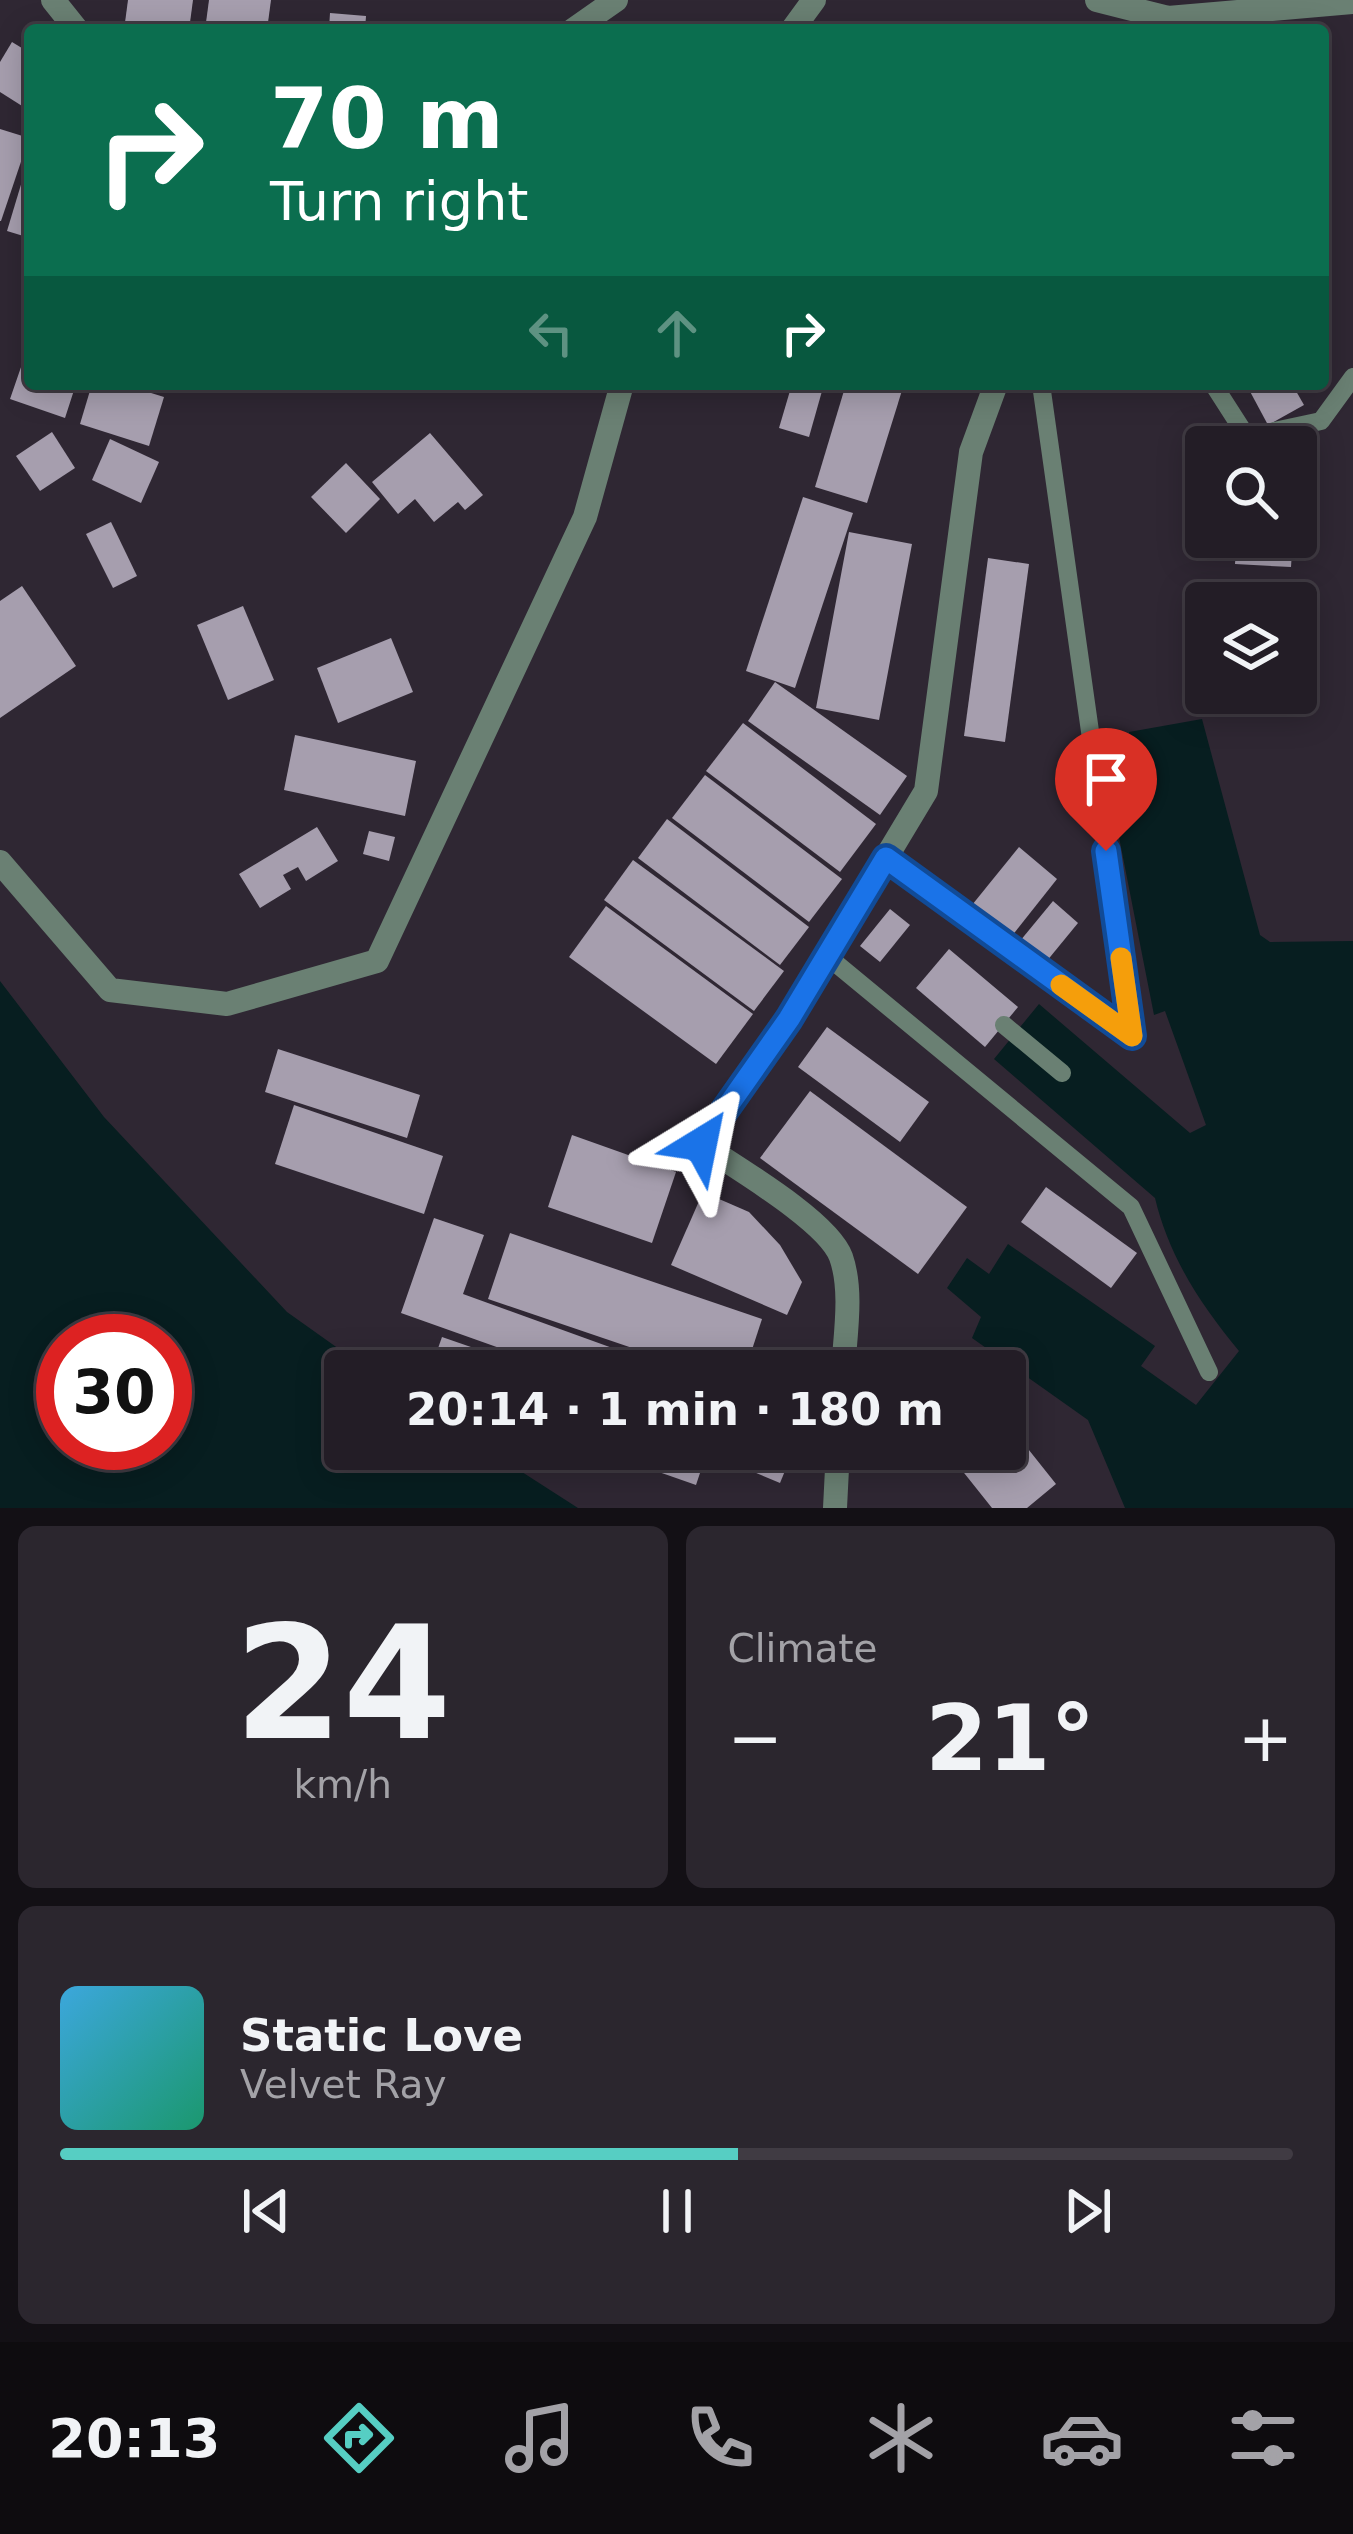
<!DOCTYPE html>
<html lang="en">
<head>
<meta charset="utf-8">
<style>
	:root { --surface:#231d26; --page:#2b262e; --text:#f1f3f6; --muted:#a3a2a7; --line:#403b43; --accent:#56cec3 }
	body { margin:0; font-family:"DejaVu Sans",sans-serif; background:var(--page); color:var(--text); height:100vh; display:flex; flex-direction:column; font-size:45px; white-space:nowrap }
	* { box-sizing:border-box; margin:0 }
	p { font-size:39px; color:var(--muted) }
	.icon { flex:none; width:66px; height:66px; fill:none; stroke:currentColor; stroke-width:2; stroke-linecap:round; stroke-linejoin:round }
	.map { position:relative; height:1508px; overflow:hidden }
	.drawer { display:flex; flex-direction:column; gap:18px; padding:18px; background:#131015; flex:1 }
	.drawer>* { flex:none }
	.banner { position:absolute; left:24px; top:24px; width:1305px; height:366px; border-radius:12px; box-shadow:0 6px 30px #0003,0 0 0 3px var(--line); background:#0b6e4f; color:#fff; overflow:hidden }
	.buttons { position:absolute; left:1185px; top:426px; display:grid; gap:24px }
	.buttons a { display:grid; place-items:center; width:132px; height:132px; border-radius:12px; background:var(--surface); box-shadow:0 6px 30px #0003,0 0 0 3px var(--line); font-size:60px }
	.speed { position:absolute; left:36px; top:1314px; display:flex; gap:24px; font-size:60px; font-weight:700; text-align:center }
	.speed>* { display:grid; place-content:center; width:156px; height:156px; border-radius:50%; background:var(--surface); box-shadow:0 6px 30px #0003,0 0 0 3px var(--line); line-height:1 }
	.speed .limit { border:18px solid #d22; background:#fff; color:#111 }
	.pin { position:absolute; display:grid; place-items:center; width:102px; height:102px; color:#fff; margin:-123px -51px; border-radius:50% 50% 50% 0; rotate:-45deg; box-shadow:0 0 12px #0007 }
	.pin .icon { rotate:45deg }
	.me { position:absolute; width:132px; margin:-66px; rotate:35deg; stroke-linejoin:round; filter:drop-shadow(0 0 9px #0008) }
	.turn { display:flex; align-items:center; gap:42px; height:252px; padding:0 48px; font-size:54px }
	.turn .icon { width:156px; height:156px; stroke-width:2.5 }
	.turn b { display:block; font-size:84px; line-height:102px }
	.lanes { display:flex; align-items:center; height:114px; padding:0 48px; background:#0003; justify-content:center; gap:60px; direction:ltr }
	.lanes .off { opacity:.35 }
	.big { font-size:90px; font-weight:600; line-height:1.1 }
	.drawer .widget { flex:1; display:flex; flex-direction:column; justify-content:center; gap:18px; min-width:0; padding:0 42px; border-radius:18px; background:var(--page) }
	.drawer .dial { align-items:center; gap:0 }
	.dial b { font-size:156px; line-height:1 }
	.song { display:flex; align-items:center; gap:36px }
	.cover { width:144px; height:144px; border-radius:18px; background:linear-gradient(135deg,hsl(200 70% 55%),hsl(160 70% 35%)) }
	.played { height:12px; border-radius:6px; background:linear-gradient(90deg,var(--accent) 55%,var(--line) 55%) }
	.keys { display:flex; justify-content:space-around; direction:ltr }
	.heat { display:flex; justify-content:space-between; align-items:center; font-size:66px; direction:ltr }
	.drawer .tiles { flex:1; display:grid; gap:18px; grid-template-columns:1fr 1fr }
	.widget:last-child { grid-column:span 2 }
	.trip { position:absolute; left:324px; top:1350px; width:702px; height:120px; border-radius:12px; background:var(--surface); box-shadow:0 6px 30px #0003,0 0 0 3px var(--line); font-weight:600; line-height:120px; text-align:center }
	.tab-bar { display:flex; height:192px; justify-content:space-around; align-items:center; background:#0e0c0f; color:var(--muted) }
	.tab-bar .icon { width:84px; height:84px }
	.tab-bar .current { color:var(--accent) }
	.tab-bar b { font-size:54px; color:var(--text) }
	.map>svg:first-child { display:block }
	.water { fill:#071e20; fill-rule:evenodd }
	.building { fill:#a69eae }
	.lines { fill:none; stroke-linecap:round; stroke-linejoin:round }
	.service { stroke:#6a8073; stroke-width:18 }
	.minor { stroke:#6a8073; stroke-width:24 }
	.tertiary { stroke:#6a8073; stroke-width:24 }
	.route-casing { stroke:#114b97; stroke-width:30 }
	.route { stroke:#1a73e8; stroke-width:21 }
	.slow { stroke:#f59e0b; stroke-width:21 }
</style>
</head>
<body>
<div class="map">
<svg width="1353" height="1508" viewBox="0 0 1353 1508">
	<rect width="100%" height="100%" fill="#2f2733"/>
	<g class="water">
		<path d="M1202,719L1260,935L1270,942L1353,941V1508H1125L1088,1420L972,1338L981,1317L947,1288L967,1258L989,1274L1008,1244L1155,1346L1141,1366L1196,1405L1239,1351C1201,1305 1169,1257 1155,1198L994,1059L1039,1004L1190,1133L1206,1125L1165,1011L1154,1015L1116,822L1139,817L1129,732Z"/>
		<path d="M0,981L104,1117L287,1312L370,1371H345V1449H486L578,1508H0ZM63,1341H165V1443H63Z"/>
	</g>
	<g class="building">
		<polygon points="128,0 193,0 189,30 124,30"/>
		<polygon points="209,0 271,0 267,30 205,30"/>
		<polygon points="330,13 366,16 365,30 329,30"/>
		<polygon points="12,42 30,53 30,111 0,92 0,62"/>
		<polygon points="0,129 29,138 1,221 0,221"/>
		<polygon points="29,158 30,158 30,238 7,231"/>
		<polygon points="30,341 30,384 76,384 65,418 10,399"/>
		<polygon points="92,384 122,384 164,397 149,446 80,424"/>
		<polygon points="792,384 824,384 809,437 779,428"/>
		<polygon points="846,384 904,384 867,503 815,487"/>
		<polygon points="1246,384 1292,384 1304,405 1268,425"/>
		<polygon points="52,432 75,468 40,491 16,456"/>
		<polygon points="430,433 483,495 465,510 458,502 434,522 415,499 398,514 372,482"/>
		<polygon points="110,439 159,462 141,503 92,480"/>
		<polygon points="346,463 380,499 346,533 311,497"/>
		<polygon points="803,497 853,513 795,688 746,671"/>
		<polygon points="111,522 137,576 113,588 86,534"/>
		<polygon points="849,532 912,544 879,720 816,708"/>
		<polygon points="1237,537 1293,537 1291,567 1235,564"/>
		<polygon points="988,558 1029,564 1005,742 964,736"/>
		<polygon points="22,586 76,666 0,718 0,601"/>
		<polygon points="243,606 274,680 228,700 197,625"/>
		<polygon points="391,638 413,692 338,723 317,668"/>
		<polygon points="775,682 907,776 880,815 748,721"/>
		<polygon points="743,723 876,824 840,872 706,771"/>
		<polygon points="295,735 416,761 405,816 284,790"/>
		<polygon points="705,775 842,879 809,922 672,818"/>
		<polygon points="667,819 809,927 780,965 638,858"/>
		<polygon points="317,827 338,861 306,881 298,867 283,875 291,889 260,908 239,874"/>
		<polygon points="369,831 395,837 389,861 363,854"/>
		<polygon points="1019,847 1057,879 1011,937 972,905"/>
		<polygon points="633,860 784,971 754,1011 604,900"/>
		<polygon points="1053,901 1078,923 1046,962 1020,941"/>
		<polygon points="606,906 753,1014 716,1064 569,957"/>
		<polygon points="890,909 910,925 880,962 860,946"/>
		<polygon points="949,949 1018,1007 985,1047 916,988"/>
		<polygon points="827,1027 929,1102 900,1142 798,1067"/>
		<polygon points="278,1049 420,1095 407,1138 265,1092"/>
		<polygon points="810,1091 967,1207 918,1274 760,1158"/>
		<polygon points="294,1105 443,1156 424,1214 275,1164"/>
		<polygon points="572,1135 676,1172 652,1243 548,1207"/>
		<polygon points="1046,1187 1137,1253 1111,1288 1021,1222"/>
		<polygon points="703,1192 749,1212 780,1245 802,1282 787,1315 671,1265"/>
		<polygon points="434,1218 484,1235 463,1294 676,1371 564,1371 401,1313"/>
		<polygon points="510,1233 762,1319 745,1371 700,1371 488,1299"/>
		<polygon points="442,1337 537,1370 536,1371 430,1371"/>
		<polygon points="1005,1420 1056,1484 1027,1508 992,1508 945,1449 1005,1449"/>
		<polygon points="641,1449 708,1449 696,1485 636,1464"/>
		<polygon points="736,1449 794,1449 780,1483 730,1462"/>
	</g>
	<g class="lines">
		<g class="service">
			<polyline points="1213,384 1247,437 1321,421 1353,377"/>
			<polyline points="886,858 1133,1036 1041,384"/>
			<polyline points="827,956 1131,1207 1209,1372"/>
			<polyline points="1004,1025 1062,1073"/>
		</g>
		<g class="minor">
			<path d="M843,1371C845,1336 853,1291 841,1257C828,1221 735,1167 701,1144L789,1019L926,791L971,452L996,384"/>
			<polyline points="835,1508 838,1449"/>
		</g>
		<g class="tertiary">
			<polyline points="53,0 77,30"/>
			<polyline points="1097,0 1168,18 1353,2"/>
			<polyline points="573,30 616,0"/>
			<polyline points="792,30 814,0"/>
			<polyline points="0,862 110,990 227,1004 377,961 585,517 622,384"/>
		</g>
	</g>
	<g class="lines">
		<g class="route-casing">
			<polyline id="route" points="701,1144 789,1019 886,858 1132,1036 1106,851"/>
		</g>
		<use href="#route" class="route"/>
		<polyline class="slow" points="1061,985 1132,1036 1121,958"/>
	</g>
</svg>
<div class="buttons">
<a><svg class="icon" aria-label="search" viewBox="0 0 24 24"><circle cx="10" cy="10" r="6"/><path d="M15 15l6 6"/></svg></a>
<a><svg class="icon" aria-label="layers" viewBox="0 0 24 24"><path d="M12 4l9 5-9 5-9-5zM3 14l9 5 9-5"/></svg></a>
</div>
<div class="speed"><div class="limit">30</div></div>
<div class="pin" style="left:1106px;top:851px;background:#d93025"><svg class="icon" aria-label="arrive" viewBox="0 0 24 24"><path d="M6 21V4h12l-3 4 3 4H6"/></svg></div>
<svg class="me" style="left:701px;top:1144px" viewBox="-20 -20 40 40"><path d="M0-17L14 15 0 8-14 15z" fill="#1a73e8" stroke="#fff" stroke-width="4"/></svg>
<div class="trip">20:14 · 1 min · 180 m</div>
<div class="banner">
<div class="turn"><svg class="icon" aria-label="right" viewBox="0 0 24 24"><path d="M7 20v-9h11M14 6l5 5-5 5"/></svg><div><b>70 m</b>Turn right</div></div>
<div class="lanes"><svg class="icon off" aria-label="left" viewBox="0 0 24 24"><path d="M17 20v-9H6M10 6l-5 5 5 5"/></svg><svg class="icon off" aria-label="ahead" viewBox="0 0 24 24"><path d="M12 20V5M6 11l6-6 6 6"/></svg><svg class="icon" aria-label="right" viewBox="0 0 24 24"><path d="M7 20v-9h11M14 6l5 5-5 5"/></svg></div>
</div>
</div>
<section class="drawer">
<div class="tiles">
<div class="widget dial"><b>24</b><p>km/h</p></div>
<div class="widget"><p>Climate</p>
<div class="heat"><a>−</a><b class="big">21°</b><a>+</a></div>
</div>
<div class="widget">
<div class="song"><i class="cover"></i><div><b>Static Love</b><p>Velvet Ray</p></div></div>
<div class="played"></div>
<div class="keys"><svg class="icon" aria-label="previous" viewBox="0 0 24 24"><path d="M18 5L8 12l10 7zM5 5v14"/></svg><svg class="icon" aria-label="pause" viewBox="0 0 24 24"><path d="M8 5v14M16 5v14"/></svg><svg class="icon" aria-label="next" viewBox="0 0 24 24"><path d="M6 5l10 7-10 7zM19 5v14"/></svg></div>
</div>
</div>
</section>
<nav class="tab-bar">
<b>20:13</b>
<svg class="icon current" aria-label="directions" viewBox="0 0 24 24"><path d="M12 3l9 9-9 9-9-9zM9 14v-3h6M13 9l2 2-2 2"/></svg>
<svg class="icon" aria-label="music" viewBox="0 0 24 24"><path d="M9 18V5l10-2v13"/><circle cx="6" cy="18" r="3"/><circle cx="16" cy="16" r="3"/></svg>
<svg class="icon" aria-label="phone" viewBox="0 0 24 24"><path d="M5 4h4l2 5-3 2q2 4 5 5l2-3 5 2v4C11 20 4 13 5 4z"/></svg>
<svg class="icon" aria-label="climate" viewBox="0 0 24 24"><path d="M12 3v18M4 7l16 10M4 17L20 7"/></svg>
<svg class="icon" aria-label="car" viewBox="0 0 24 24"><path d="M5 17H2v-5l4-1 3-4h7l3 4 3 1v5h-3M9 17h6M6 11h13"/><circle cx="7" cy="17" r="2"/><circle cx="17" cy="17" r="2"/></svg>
<svg class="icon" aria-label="filters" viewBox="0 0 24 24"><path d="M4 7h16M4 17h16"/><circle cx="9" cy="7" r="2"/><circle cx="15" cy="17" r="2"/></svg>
</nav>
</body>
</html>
